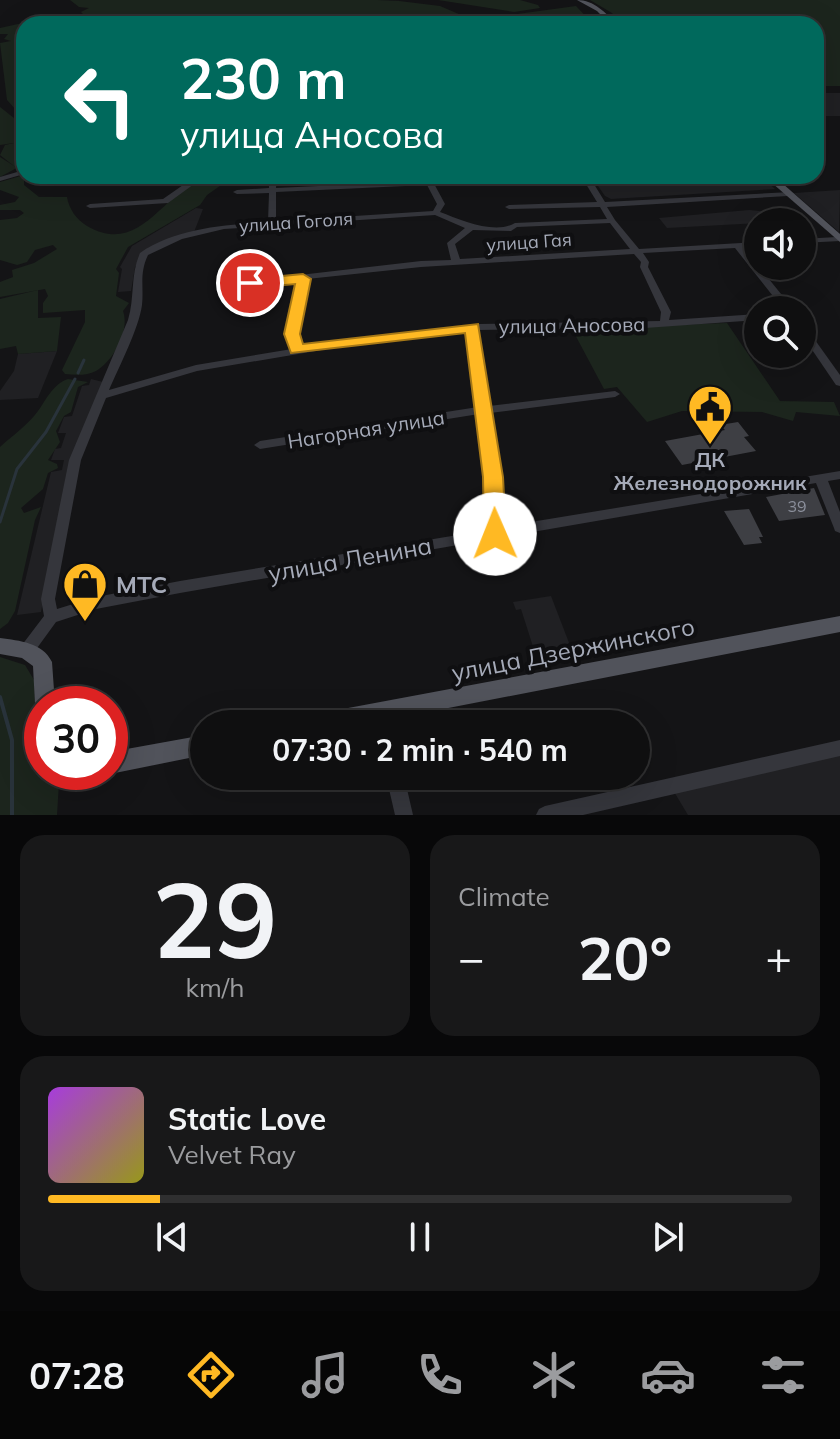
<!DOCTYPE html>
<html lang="en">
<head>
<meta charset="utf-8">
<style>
	:root { --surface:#0f0f10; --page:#181819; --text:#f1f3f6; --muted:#9b9c9f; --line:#2f2f30; --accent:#ffb923 }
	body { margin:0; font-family:Mulish,sans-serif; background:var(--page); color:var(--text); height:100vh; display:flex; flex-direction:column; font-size:30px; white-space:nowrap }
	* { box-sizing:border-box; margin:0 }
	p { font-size:26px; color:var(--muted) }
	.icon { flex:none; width:44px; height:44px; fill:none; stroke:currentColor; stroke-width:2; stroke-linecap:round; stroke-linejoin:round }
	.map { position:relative; height:815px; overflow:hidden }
	.side { display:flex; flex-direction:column; gap:20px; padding:20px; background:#080809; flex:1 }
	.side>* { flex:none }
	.guide { position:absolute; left:16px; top:16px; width:808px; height:168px; border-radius:24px; box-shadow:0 8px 32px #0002,0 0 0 2px var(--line); background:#00695c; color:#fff; overflow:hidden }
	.tools { position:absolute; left:744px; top:208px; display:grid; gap:16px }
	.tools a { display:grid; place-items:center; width:72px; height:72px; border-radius:50%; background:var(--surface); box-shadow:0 8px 32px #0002,0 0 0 2px var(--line); font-size:40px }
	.speed { position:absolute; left:24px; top:686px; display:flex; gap:16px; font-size:40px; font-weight:700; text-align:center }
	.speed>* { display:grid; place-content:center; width:104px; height:104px; border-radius:50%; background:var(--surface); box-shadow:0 8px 32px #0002,0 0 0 2px var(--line); line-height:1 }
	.speed .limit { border:12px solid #d22; background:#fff; color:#111 }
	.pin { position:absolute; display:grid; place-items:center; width:68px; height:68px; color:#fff; margin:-34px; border:4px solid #fff; border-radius:50%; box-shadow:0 2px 8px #0007 }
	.me { position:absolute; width:88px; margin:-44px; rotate:359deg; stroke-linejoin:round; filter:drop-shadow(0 0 6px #0008) }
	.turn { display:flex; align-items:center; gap:28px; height:168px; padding:0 32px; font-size:36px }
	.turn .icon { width:104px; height:104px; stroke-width:2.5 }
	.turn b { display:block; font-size:56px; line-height:68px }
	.big { font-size:60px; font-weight:700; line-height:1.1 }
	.side .tile { flex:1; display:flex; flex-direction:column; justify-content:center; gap:12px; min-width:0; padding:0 28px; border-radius:24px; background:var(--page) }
	.side .dial { align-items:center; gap:0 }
	.dial b { font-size:104px; line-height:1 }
	.song { display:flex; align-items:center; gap:24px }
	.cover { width:96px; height:96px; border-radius:12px; background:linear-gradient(135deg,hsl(280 70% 55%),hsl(60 70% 35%)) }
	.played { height:8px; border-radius:4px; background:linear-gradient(90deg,var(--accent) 15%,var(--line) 15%) }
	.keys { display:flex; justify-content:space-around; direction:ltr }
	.heat { display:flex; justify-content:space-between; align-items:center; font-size:44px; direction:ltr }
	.side .tiles { flex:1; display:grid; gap:20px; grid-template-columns:1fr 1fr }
	.tile:last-child { grid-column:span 2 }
	.trip { position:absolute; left:190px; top:710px; width:460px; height:80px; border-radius:40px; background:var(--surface); box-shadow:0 8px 32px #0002,0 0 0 2px var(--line); font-weight:700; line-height:80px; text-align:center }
	.tab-bar { display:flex; height:128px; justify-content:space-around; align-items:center; background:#060606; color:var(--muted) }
	.tab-bar .icon { width:56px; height:56px }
	.tab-bar .on { color:var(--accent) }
	.tab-bar b { font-size:36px; color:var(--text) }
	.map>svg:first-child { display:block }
	.built { fill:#202023 }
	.green { fill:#1c251d }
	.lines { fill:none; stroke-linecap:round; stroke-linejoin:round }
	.stream-far1 { stroke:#29333b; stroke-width:3 }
	.stream { stroke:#29333b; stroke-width:4 }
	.building { fill:#3e3f44 }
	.minor { fill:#35363c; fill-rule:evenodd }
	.major { fill:#51535b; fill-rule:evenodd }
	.route { fill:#ffb923; stroke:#a67817; stroke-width:2 }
	.labels { text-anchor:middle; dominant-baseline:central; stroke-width:8; stroke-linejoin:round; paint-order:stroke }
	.number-label { font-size:16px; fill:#8b8f9b }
	.far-street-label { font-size:18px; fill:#a5aab8; stroke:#0f0f11 }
	.street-label { font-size:20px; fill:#a5aab8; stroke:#0f0f11 }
	.poi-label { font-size:20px; font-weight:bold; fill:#a5aab8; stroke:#0f0f11 }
	.near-street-label { font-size:24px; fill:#a5aab8; stroke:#0f0f11 }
	.near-poi-label { font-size:24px; font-weight:bold; fill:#a5aab8; stroke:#0f0f11; text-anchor:start }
</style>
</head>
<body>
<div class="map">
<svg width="840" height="815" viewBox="0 0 840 815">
	<rect width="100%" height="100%" fill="#141416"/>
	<g class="built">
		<rect x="816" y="93" width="24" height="23"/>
		<polygon points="591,176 761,176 775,189 611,199 605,196"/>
		<polygon points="840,190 839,232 794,193"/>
		<polygon points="196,208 203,209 194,232 148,248 135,267 131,291 118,292 122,269 120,267 132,246"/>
		<polygon points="749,210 768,212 778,222 667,228 659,218"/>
		<polygon points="57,351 38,398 0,400 0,391 14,371 18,354"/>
		<polygon points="91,379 103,382 70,461 41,612 17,615 51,472 62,470 64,460 51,460 55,449 61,448 66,433 58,433 64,417 72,416 82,386 89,385"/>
		<polygon points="551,596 571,648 560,650 561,654 537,659 521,609 516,610 513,602"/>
		<polygon points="840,752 840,815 688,815 673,790"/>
	</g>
	<g class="green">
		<polygon points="70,0 377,0 400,1 391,0 440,6 461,15 455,20 485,24 24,24 24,119 7,100 0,43 11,41 4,39 8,34 0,34 0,28 45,18 48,19 42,22 134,21 84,15 81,12 89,8 79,7"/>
		<polygon points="438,0 520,0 538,5 540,8 514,12"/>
		<polygon points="590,0 840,0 840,86 816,86 816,24 622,24 612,13"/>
		<polygon points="576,6 593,24 503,24 500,21 514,20 510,15"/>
		<polygon points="0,107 24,126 24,164 0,177 0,157 14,166 0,155 5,145 14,143 0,145"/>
		<path d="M24,175V185L39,197H67C69,209 76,219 87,226C139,256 161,196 203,177C211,174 225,176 234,176L207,195L200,205L128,247L116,269L119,273L116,296L129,303L123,311C130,331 114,360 96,371C87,376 75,375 65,374L62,370L85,322V310L43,313V303L48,296L45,289L0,297V282L13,277L12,270L34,263L57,249L53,245L35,250L27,262L17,265L0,260V220L17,218L24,213L20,210H0V205L15,202L19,197L0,190V182Z"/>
		<polygon points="38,290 38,318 61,317 57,351 18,354 16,346 0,349 0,299"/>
		<polygon points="727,323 780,401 834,402 840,416 796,412 793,421 762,412 682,411 647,422 617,387 604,389 572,329"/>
		<path d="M68,379L88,382L78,387L71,412L64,416L56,431L60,442L48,460L57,464L58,468L48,473L43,489L21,508L24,513L41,507L35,520L15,611L8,623L0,629V447C11,437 30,423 38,411C46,400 53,384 68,379Z"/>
		<polygon points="0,657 25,665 34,680 36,730 42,754 42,772 52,772 59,783 57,815 0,815"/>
	</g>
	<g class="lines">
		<g class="stream-far1">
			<polyline points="78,373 84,360"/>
			<polyline points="0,522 17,469 46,432 75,379"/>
		</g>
		<polyline class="stream" points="0,697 12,740 12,815"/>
	</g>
	<g class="building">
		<polygon points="738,422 749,436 744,437 756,451 682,465 665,441 725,430 720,425"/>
		<polygon points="814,488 825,515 779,521 766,497"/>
		<polygon points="749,509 763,537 759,537 762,543 744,545 724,511"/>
	</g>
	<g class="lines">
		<g class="minor">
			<polygon points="24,170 24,174 0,181 0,177"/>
			<polygon points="196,176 205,176 168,203 90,208 86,206 90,204 163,199"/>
			<path d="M269,176H277L276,188L425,181L423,178L428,176L431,178L445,204L440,212C461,220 495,235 515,223L607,219L600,207L509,209L505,207L509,205L597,202L581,176H589L605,202L791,192L792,194L788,196L607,207L615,220L639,249L758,242V246L743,247L794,310H784L735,248L643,253L649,262L648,267L671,312L669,320L758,314V320L645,328L478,330L489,406L615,391L620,394L615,397L490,413L499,477L501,527L840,471V479L828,481L840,512V533L835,531L834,528L816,483L180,593L96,609L56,622L32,655L27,657L22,655L20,650L22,645L44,616L41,599L69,460L128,320C135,297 130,275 140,253C176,228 225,225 268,222L269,193L237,194L233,192L237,190L269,188ZM427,185L437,204L433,211L276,221V192ZM435,215L465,228L447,243L451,260L421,261L247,281L246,283L250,286L298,280L287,334L292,349L196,365L109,390C119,367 139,328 142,305C144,286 139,274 148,255L182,239L224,229ZM610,223L630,249L460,259L455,244L473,230L511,231L517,227ZM634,254L641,262L640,267L661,312L660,321L479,324L363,337L301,347L297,334L307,279L421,267ZM469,331L478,407L260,441L254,445L260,449L479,414L487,477L488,530L180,581L96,597L57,609L55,599L81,460L106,398L197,371L363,343Z"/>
			<polygon points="837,237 840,237 840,241 802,243 802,239"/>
			<polygon points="802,325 805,326 840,375 840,386 836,385 802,335"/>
			<polygon points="840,740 840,756 583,815 536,815 539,809 545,806"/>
			<polygon points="386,776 404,776 413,815 395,815"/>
		</g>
		<g class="major">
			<path d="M577,0C594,0 606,13 616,24H610L597,11Z"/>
			<polygon points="764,176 774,176 840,234 840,242"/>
			<polygon points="840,616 840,632 366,724 306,724 309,717 316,714"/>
			<path d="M0,638C20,641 42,642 52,662L55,704H42V712L38,711L35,704L33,666L22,658L0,654Z"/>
			<polygon points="204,735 204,755 110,774 106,772 110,772 110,752"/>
		</g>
	</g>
	<polygon class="route" points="303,274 311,279 300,334 303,344 478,324 503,477 506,534 502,540 495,542 487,540 484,534 483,477 465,333 291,353 284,334 295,284 250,288 243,283 250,279"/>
	<defs>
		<g id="civic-pin" transform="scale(2.3)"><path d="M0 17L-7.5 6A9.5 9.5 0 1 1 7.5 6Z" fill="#ffb923" stroke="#0f0f11"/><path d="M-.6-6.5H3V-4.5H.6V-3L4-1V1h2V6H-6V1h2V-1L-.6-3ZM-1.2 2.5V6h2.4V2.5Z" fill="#111"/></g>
		<g id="shop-pin" transform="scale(2.3)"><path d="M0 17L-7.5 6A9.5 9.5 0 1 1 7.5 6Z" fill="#ffb923" stroke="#0f0f11"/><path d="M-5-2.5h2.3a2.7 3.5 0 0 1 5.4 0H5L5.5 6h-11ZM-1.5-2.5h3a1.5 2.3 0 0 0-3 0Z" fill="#111"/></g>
	</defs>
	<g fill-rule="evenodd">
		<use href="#civic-pin" x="710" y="407"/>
		<use href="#shop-pin" x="85" y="584"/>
	</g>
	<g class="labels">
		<g class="number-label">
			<text x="797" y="506">39</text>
		</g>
		<g class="far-street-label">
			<text transform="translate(296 222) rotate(-4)">улица Гоголя</text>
			<text transform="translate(529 242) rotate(-4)">улица Гая</text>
		</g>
		<g class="street-label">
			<text transform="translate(572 325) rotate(-1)">улица Аносова</text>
			<text transform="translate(366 429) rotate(-9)">Нагорная улица</text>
		</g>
		<g class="poi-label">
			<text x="710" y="459">ДК<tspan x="710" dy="23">Железнодорожник</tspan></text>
		</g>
		<g class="near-street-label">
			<text transform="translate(350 559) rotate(-10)">улица Ленина</text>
			<text transform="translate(573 649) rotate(-11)">улица Дзержинского</text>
		</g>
		<g class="near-poi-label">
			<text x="116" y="584">МТС</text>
		</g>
	</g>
</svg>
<div class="tools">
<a><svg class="icon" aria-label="sound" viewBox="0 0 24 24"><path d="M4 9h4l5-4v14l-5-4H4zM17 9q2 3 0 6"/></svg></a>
<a><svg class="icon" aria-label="search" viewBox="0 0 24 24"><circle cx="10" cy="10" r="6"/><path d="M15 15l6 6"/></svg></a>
</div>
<div class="speed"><div class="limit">30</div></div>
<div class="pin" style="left:250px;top:283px;background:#d93025"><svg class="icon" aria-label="arrive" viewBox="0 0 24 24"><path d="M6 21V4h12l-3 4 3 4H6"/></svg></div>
<svg class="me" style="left:495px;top:534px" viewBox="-20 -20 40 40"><circle r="19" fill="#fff"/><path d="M0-13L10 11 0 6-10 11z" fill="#ffb923"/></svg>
<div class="trip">07:30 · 2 min · 540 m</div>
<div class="guide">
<div class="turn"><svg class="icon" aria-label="left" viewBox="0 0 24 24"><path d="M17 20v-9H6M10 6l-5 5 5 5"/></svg><div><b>230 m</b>улица Аносова</div></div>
</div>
</div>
<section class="side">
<div class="tiles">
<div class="tile dial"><b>29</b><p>km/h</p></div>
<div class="tile"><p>Climate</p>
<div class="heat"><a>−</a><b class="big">20°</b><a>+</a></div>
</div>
<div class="tile">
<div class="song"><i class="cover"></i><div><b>Static Love</b><p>Velvet Ray</p></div></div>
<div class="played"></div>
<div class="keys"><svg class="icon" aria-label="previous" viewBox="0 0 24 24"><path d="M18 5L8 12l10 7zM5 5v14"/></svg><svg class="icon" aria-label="pause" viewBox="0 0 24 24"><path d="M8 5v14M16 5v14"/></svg><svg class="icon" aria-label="next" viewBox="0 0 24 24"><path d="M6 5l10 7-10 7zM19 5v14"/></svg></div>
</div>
</div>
</section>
<nav class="tab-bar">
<b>07:28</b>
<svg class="icon on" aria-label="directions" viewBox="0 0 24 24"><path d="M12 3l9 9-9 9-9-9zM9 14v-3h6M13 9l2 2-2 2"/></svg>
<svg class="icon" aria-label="music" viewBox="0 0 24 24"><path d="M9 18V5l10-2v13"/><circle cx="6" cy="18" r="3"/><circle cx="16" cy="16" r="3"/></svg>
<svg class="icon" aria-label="phone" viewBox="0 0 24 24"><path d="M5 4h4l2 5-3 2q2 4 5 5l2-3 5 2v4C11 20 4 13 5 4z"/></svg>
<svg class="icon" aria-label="climate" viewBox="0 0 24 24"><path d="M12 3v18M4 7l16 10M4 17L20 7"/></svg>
<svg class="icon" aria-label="car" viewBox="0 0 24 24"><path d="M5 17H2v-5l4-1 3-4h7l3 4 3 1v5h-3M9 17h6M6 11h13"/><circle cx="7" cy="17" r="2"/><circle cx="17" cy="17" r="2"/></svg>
<svg class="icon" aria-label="filters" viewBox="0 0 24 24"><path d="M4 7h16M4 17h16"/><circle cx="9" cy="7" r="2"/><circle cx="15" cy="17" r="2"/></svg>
</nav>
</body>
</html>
